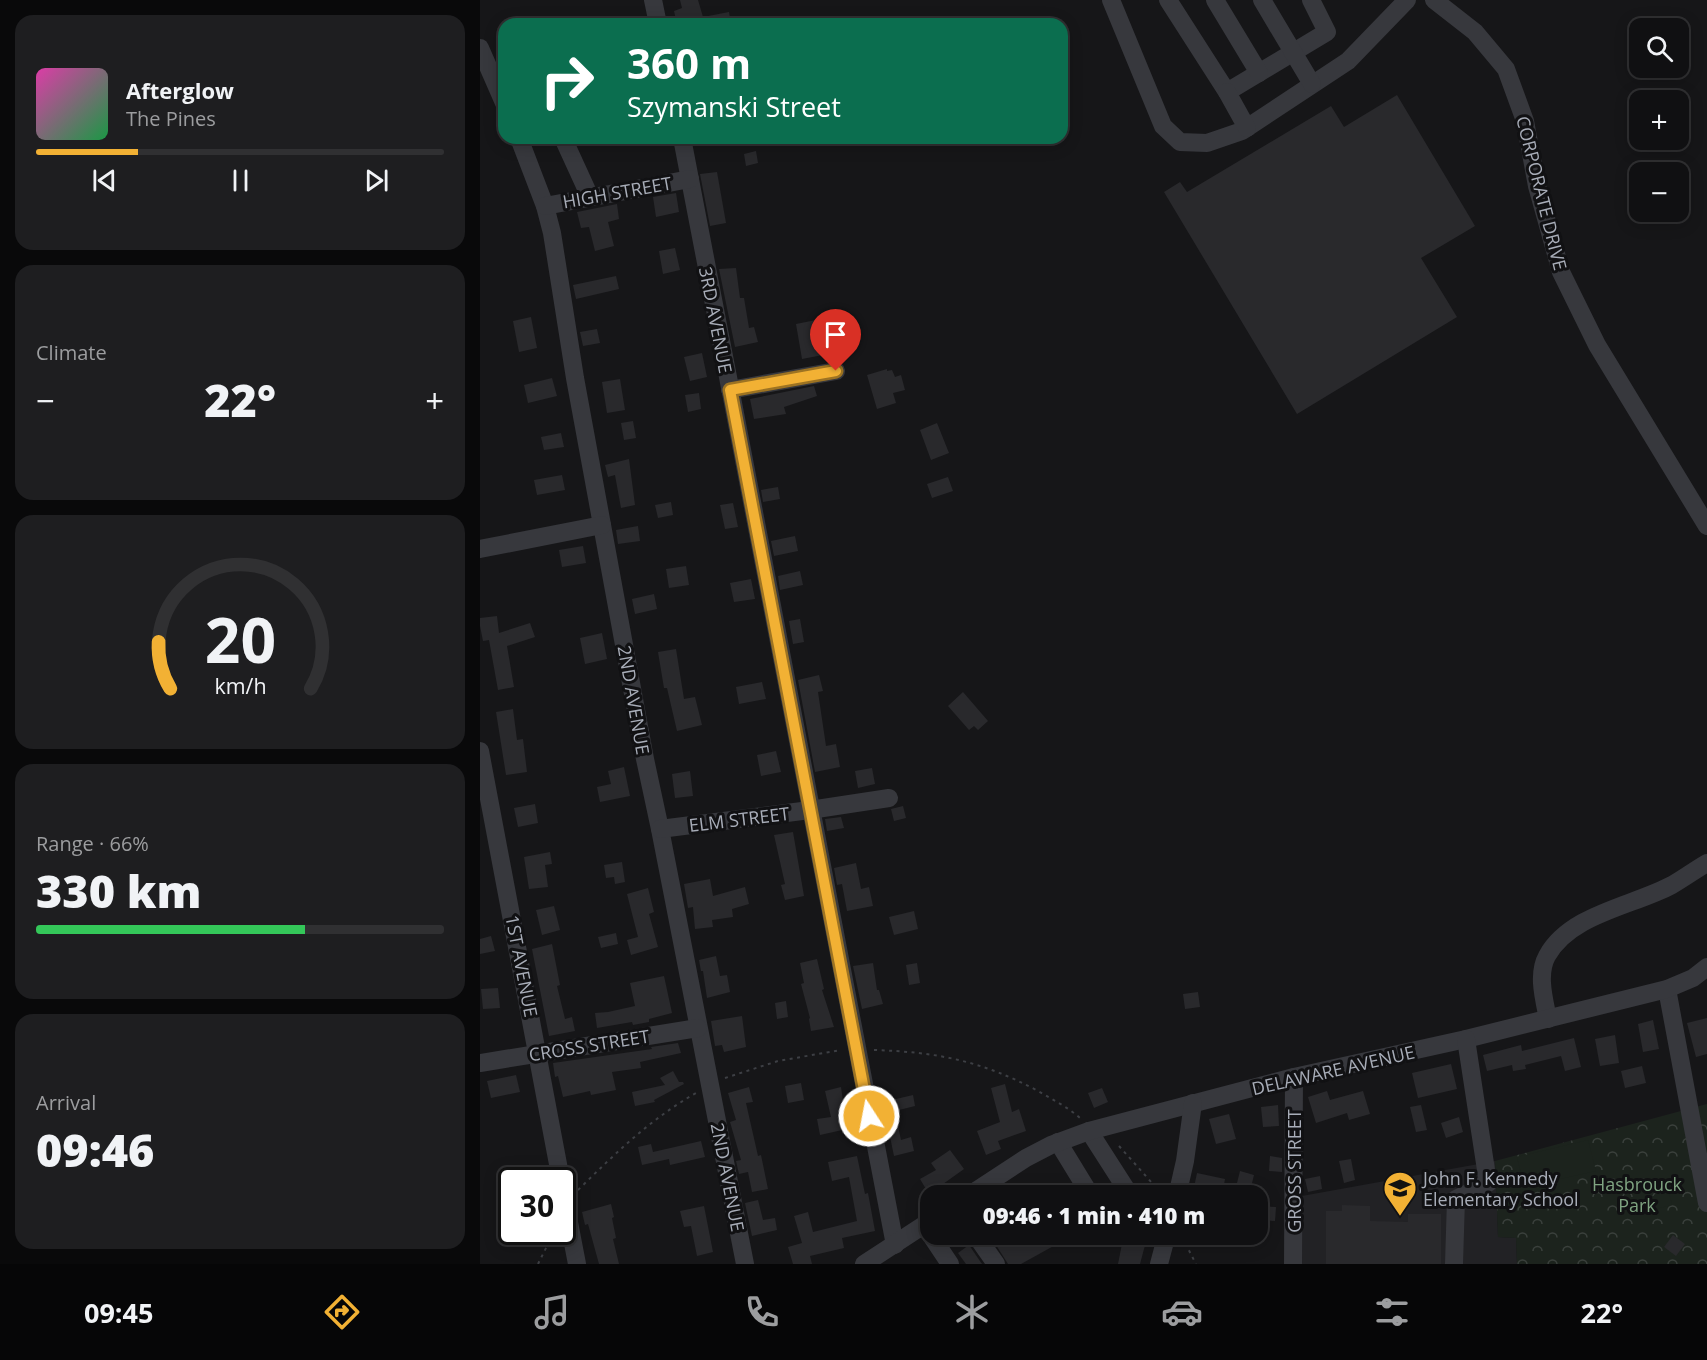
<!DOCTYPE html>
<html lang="en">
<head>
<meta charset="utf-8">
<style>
	:root { --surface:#101012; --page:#1e1e20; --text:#f1f3f6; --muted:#9c9d9f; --line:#303032; --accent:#f2b134 }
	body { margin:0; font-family:"Open Sans",sans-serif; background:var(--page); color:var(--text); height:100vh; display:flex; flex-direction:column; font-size:22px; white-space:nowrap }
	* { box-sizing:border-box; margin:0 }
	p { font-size:20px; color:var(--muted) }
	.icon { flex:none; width:33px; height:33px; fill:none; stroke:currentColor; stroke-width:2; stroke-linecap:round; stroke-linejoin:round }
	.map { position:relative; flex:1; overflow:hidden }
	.panel { display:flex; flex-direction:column; gap:15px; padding:15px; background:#09090a; width:480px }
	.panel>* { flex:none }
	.guide { position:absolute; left:18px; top:18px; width:570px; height:126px; border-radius:18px; box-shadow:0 3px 15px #0003,0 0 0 2px var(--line); background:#0b6e4f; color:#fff; overflow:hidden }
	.controls { position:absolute; left:1149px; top:18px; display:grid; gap:12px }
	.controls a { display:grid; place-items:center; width:60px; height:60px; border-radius:12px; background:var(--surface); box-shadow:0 3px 15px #0003,0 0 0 2px var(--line); font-size:30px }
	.speed { position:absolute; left:18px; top:1167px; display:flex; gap:12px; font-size:30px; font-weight:700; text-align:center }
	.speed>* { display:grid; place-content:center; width:78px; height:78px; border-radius:50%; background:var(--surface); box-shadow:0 3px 15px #0003,0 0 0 2px var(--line); line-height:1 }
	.speed .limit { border:3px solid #111; border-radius:9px; background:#fff; color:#111 }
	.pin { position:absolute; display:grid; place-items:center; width:51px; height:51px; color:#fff; margin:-62px -26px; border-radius:50% 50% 50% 0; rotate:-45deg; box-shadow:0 0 6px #0007 }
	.pin .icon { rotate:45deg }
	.me { position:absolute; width:66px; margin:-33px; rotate:349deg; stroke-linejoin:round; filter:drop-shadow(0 0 4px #0008) }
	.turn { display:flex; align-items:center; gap:21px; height:126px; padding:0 30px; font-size:27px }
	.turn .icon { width:78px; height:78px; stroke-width:2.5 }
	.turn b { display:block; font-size:42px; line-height:51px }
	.big { font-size:45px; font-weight:800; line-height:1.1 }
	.panel .card { flex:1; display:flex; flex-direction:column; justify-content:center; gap:9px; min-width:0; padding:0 21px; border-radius:18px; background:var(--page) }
	.panel .dial { align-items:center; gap:0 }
	.dial svg { height:156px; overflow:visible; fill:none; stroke:var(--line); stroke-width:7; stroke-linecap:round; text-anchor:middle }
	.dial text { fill:var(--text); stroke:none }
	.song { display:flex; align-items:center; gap:18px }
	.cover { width:72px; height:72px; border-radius:9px; background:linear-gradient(135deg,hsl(320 70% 55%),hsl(140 70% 35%)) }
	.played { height:6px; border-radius:3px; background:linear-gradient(90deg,var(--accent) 25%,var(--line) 25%) }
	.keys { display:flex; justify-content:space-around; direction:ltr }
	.heat { display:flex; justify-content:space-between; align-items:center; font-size:33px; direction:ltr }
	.charge { height:9px; border-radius:4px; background:linear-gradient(90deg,#34c759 66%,var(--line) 0) }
	.trip { position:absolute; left:440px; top:1185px; width:348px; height:60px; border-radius:18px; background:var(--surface); box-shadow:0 3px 15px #0003,0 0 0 2px var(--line); font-weight:800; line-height:60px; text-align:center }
	.tab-bar { display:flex; height:96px; justify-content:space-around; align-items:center; background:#060607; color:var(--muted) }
	.tab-bar .icon { width:42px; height:42px }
	.tab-bar .on { color:var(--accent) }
	.tab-bar b { font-size:27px; color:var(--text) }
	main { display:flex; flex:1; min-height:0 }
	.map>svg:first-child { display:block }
	.built { fill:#222225 }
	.forest { fill:url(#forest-crowns) }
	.pitch { fill:#1c231d }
	.building { fill:#29292c }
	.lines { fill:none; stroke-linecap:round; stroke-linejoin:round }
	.path { stroke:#3d3f44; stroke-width:2; stroke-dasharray:3 4.5; stroke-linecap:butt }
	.minor { stroke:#37383d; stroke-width:18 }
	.route-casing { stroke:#9d7322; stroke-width:15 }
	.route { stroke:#f2b134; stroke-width:10 }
	.labels { text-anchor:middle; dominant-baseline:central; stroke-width:6; stroke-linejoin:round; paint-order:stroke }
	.street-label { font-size:18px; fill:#a8adb8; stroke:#111113 }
	.poi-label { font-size:18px; fill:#a8adb8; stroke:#111113; text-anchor:start }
	.park-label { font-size:18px; fill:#7fa381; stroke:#111113 }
</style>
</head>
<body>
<main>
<section class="panel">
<div class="card">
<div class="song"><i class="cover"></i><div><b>Afterglow</b><p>The Pines</p></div></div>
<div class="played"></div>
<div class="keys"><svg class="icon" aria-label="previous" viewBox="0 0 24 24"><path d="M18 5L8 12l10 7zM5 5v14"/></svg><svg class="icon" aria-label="pause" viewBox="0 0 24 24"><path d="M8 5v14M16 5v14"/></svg><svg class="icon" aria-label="next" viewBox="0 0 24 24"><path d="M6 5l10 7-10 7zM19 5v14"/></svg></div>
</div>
<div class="card"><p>Climate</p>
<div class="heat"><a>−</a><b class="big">22°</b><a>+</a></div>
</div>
<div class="card dial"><svg viewBox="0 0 100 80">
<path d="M14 69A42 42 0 1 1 86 69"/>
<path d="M14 69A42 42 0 0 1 8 45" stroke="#f2b134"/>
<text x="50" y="56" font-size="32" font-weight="700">20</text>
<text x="50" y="72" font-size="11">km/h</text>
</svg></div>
<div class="card"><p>Range · 66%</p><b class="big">330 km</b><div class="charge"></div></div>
<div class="card"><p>Arrival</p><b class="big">09:46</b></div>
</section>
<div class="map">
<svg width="1227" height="1264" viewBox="0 0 1227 1264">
	<defs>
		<pattern id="forest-crowns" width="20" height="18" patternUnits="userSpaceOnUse" patternTransform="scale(1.5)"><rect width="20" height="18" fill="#1c231d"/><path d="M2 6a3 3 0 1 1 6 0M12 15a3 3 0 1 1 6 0" fill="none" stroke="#3a403c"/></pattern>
	</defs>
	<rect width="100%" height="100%" fill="#161618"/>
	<polygon class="built" points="1015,1161 1018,1237 1036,1238 1037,1264 822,1264 822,1196"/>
	<polygon class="forest" points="1227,1104 1227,1264 1037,1264 1036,1238 1018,1237 1015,1161"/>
	<g class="pitch">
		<polygon points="1108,1140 1116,1171 1044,1187 1037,1157"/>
		<polygon points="1189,1192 1192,1205 1172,1210 1169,1197"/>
	</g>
	<g class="building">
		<polygon points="200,0 218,0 223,17 249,12 251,24 217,24 217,20 197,24 194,11 202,8"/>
		<polygon points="917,95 995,226 941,258 977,317 817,414 684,192 700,182 707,192 851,106 864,127"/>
		<polygon points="276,151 278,163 266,166 264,154"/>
		<polygon points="237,172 246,223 230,226 220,174"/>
		<polygon points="196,193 199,212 176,217 173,197"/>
		<polygon points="137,204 139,219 128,222 134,246 115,251 109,227 101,228 97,212"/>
		<polygon points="195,248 200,270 183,274 179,251"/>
		<polygon points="256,268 260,298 264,298 269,328 274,327 278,342 255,347 239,269"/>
		<polygon points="136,276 139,289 96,299 93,285"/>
		<polygon points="51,317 57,348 39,352 33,321"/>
		<polygon points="336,320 343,355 322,359 316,324"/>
		<polygon points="117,329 120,343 103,346 100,332"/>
		<polygon points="222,353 227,377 210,381 204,357"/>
		<polygon points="407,369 407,371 412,370 415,377 421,375 425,390 413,393 416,403 397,409 387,375"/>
		<polygon points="72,378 77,396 48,403 44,385"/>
		<polygon points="140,379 145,410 127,413 122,382"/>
		<polygon points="334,386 337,396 304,407 306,414 274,419 270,399"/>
		<polygon points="219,393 221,409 208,412 205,395"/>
		<polygon points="153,421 156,438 144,440 141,423"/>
		<polygon points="457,423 469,453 451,460 440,430"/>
		<polygon points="81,433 84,447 64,450 61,437"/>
		<polygon points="149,459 155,505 141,508 135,475 128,477 125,465"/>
		<polygon points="82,475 85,490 57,495 54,480"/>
		<polygon points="468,477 473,491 452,498 447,484"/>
		<polygon points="298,487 300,499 283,502 281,490"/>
		<polygon points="191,502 193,515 178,518 175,505"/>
		<polygon points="253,503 258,527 245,529 240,505"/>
		<polygon points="158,526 160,541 138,544 136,530"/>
		<polygon points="315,536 318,551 294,556 291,541"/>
		<polygon points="103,546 106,563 82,567 79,550"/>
		<polygon points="206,566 209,585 189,588 186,569"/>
		<polygon points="320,571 323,585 300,590 298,576"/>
		<polygon points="271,579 275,599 254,602 250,583"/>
		<polygon points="174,594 177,609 155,614 152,599"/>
		<polygon points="17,616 19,633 50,623 55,637 27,646 34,687 18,690 9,640 3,641 0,626 0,618"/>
		<polygon points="320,619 324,642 313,644 309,621"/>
		<polygon points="122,633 127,659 105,664 100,638"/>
		<polygon points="196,649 204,699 215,697 222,725 197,731 187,688 184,688 178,652"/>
		<polygon points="339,675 343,691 338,692 346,746 356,744 360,767 335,772 318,680"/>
		<polygon points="282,682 286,699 259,704 256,687"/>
		<polygon points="483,692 508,721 498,730 494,726 489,730 468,706"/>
		<polygon points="33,709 37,740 43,739 47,772 26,775 16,712"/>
		<polygon points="296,751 301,772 281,776 277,755"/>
		<polygon points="144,767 150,796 120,802 117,787 131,784 128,771"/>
		<polygon points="392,768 395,784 378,788 375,771"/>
		<polygon points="210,771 213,796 195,798 192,774"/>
		<polygon points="55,804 58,823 38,827 34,808"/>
		<polygon points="423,806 426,818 414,821 411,809"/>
		<polygon points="361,817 364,828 347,831 345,819"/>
		<polygon points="313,832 324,896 305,900 301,885 305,884 294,835"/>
		<polygon points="70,852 72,864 65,865 68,887 49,889 44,857"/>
		<polygon points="142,862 145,882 135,884 134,877 126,878 124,865"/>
		<polygon points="376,863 381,889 389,887 393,906 367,911 362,884 357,885 354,868"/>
		<polygon points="230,879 233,896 265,887 269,904 252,909 253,917 232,920 233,927 215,929 213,907 208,908 204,884"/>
		<polygon points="168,888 174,912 169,914 178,947 151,955 147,940 158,937 147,894"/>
		<polygon points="74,906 80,930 62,935 56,910"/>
		<polygon points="434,911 438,929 414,935 409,917"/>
		<polygon points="136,933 138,944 121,948 118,937"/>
		<polygon points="11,936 15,951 0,954 0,939"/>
		<polygon points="72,944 80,985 77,986 85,1019 92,1017 95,1031 69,1036 52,949"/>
		<polygon points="236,956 240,976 247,975 250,992 227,998 223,971 221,971 219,960"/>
		<polygon points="337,959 344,989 342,990 354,1027 331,1031 329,1019 330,1018 321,984 324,983 320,963"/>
		<polygon points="393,963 397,990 399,990 403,1004 382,1009 373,966"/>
		<polygon points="437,963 440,983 429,985 426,965"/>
		<polygon points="184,976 192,1013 169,1019 169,1022 153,1025 152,1022 117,1028 115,1013 128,1012 155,1006 150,983"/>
		<polygon points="18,988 20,1008 3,1009 1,989"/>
		<polygon points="718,992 720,1007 705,1009 703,994"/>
		<polygon points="306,1001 308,1017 297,1019 295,1003"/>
		<polygon points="262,1016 266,1047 244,1052 242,1045 235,1046 231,1021"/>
		<polygon points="1227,1018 1227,1054 1216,1057 1207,1023"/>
		<polygon points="1173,1020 1179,1049 1163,1052 1158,1024"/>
		<polygon points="1135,1035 1139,1063 1120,1066 1115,1039"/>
		<polygon points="1094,1038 1101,1067 1085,1071 1081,1056 1045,1065 1046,1069 1033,1071 1032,1065 1007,1071 1003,1055 1041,1045 1042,1051"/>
		<polygon points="198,1043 201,1053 160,1062 161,1068 132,1072 136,1090 111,1095 110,1091 83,1097 78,1076 75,1077 73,1063 172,1049 171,1047"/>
		<polygon points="971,1064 977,1089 938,1098 932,1073"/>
		<polygon points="1162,1066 1166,1083 1145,1088 1141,1071"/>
		<polygon points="193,1071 199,1082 203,1082 204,1084 174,1100 175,1102 155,1106 152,1092 185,1085 180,1078"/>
		<polygon points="36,1075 40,1092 11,1098 7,1081"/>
		<polygon points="321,1083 324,1100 308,1103 305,1086"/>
		<polygon points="525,1084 532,1112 539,1109 546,1131 518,1141 521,1149 506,1155 497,1131 520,1122 511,1088"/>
		<polygon points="269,1087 273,1102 266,1103 278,1156 281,1155 288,1189 272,1192 268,1172 259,1174 256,1161 261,1160 250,1122 256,1120 248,1093"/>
		<polygon points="361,1087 367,1129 340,1135 337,1119 351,1117 345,1091"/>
		<polygon points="622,1088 628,1102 614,1108 608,1093"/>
		<polygon points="847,1091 850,1100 883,1091 890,1114 869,1120 867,1113 836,1123 828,1097"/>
		<polygon points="433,1095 435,1106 415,1111 421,1140 431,1137 434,1151 414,1156 409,1132 405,1133 399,1103"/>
		<polygon points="798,1105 799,1126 783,1127 781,1107"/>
		<polygon points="941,1105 947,1130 936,1132 930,1107"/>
		<polygon points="749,1114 756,1139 736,1144 729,1119"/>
		<polygon points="979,1117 983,1132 966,1138 961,1123"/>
		<polygon points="221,1141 225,1157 190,1165 189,1159 162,1165 158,1147 171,1144 173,1152"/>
		<polygon points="470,1150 484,1169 449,1194 440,1179 456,1170 451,1163"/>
		<polygon points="377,1156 385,1194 388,1193 395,1231 362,1238 364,1248 330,1256 332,1264 313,1264 308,1247 322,1243 314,1216 328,1212 333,1232 377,1221 369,1177 352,1181 348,1162"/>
		<polygon points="790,1156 802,1158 802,1172 789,1171"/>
		<polygon points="871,1159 875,1180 864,1183 859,1161"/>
		<polygon points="760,1171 774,1175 769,1195 755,1191"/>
		<polygon points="717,1173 745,1179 742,1196 713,1192"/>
		<polygon points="840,1176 842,1189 828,1192 825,1179"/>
		<polygon points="278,1200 283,1220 295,1218 297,1230 272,1236 265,1203"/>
		<polygon points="131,1204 134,1217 132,1218 136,1238 133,1239 139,1264 119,1264 108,1224 105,1225 102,1212"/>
		<polygon points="862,1205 890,1206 890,1221 928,1222 928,1214 961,1214 961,1264 846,1264 846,1211 862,1211"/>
		<polygon points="224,1206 233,1252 217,1256 211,1226 204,1227 200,1211"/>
		<polygon points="777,1206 796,1207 795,1221 777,1220"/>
		<polygon points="509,1234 574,1234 579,1243 541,1264 528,1264"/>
		<polygon points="644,1234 668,1234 660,1264 638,1264"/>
		<polygon points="1193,1235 1205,1244 1196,1256 1184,1247"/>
		<polygon points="489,1245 502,1264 486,1264 478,1253"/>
	</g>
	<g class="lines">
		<g class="path">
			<path d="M394,1050C457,1052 502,1061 558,1091C573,1100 588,1107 601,1119"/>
			<polyline points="245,1078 298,1061 361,1050"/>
			<polyline points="639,1146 681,1193"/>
			<path d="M98,1190C136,1153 169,1120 216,1093"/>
			<polyline points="702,1237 716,1264"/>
			<polyline points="58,1264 74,1232"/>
		</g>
		<g class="minor">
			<polyline points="173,0 178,24"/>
			<polyline points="631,0 683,126 700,142 727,143 762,131 868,61 927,0"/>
			<polyline points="688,0 747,92 847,32 831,0"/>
			<polyline points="735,0 779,73"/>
			<polyline points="782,0 832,84"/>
			<polyline points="954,0 995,32 1026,69 1045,121 1057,186 1081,272 1117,345 1227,526"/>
			<polyline points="0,48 24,103"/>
			<polyline points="747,92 767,128"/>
			<polyline points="39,138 65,206 72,233 95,378 165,759 180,829 265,1264"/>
			<polyline points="83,138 110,197"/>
			<polyline points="202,138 415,1245"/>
			<polyline points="65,206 210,179"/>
			<polyline points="250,390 356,371"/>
			<polyline points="0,549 122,525"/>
			<polyline points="0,751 81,1180"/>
			<polyline points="180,829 330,810 409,798"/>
			<polyline points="1187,989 1227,1203"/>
			<path d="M1068,1019C1064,999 1057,974 1067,956C1090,914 1153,906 1192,885C1204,878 1215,870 1227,863"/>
			<polyline points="0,1063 218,1028"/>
			<polyline points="609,1131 650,1195"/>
			<polyline points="578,1142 611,1196"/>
			<polyline points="82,1186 97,1264"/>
			<polyline points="488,1196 546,1158 571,1145 609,1131 814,1077 986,1039 1187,989 1213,978 1227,967"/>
			<polyline points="697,1196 705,1161 713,1103"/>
			<polyline points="450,1234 470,1264"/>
			<polyline points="495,1234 516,1264"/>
			<polyline points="384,1264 450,1221"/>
			<polyline points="679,1264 687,1234"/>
			<polyline points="813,1264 814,1077"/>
			<polyline points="974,1264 976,1199 1008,1183 986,1039"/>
		</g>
	</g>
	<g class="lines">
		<g class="route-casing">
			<polyline id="route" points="356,371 250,390 389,1116"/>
		</g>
		<use href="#route" class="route"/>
	</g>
	<defs>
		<g id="school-pin" transform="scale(1.725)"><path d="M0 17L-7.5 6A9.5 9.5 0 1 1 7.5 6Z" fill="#f2b134" stroke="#111113"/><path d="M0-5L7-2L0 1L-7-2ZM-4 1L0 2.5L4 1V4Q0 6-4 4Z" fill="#111"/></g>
	</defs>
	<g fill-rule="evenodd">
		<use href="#school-pin" x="920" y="1188"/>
	</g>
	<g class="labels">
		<g class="street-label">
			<text transform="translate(137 192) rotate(-10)">HIGH STREET</text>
			<text transform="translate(1062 193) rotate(76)">CORPORATE DRIVE</text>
			<text transform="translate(236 320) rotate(79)">3RD AVENUE</text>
			<text transform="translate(154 700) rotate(80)">2ND AVENUE</text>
			<text transform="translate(259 819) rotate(-7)">ELM STREET</text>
			<text transform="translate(42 966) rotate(79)">1ST AVENUE</text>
			<text transform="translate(109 1045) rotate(-9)">CROSS STREET</text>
			<text transform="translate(853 1070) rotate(-13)">DELAWARE AVENUE</text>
			<text transform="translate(814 1171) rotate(-90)">GROSS STREET</text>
			<text transform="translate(248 1177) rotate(79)">2ND AVENUE</text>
		</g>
		<g class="poi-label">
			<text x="943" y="1178">John F. Kennedy<tspan x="943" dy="21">Elementary School</tspan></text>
		</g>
		<g class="park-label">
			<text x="1157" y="1184">Hasbrouck<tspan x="1157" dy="21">Park</tspan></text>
		</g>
	</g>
</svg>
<div class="controls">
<a><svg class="icon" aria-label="search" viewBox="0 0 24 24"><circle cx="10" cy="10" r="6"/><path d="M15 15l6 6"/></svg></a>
<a>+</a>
<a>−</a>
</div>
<div class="speed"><div class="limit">30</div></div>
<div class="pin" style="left:356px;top:371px;background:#d93025"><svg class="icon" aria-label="arrive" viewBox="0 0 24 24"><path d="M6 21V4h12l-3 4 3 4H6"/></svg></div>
<svg class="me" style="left:389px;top:1116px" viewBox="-20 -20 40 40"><circle r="17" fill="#f2b134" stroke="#fff" stroke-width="3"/><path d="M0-11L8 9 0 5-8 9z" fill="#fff"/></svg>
<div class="trip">09:46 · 1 min · 410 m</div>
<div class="guide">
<div class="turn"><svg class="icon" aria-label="right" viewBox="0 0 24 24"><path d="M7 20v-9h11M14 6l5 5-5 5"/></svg><div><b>360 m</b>Szymanski Street</div></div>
</div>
</div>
</main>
<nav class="tab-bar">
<b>09:45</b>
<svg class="icon on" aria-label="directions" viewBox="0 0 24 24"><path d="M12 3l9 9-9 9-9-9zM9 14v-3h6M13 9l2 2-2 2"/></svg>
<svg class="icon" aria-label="music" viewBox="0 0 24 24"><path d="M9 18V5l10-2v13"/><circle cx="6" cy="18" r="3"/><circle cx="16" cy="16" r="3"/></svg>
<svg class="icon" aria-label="phone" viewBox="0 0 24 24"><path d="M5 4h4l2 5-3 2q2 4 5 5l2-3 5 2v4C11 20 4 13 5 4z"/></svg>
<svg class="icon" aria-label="climate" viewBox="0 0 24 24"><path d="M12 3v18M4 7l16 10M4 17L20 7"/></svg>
<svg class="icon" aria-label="car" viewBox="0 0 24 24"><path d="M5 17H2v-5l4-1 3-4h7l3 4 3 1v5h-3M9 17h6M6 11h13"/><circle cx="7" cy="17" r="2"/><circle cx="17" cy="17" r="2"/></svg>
<svg class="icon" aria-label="filters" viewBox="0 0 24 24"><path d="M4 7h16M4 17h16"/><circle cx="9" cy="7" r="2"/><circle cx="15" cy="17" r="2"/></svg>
<b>22°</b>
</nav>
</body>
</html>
